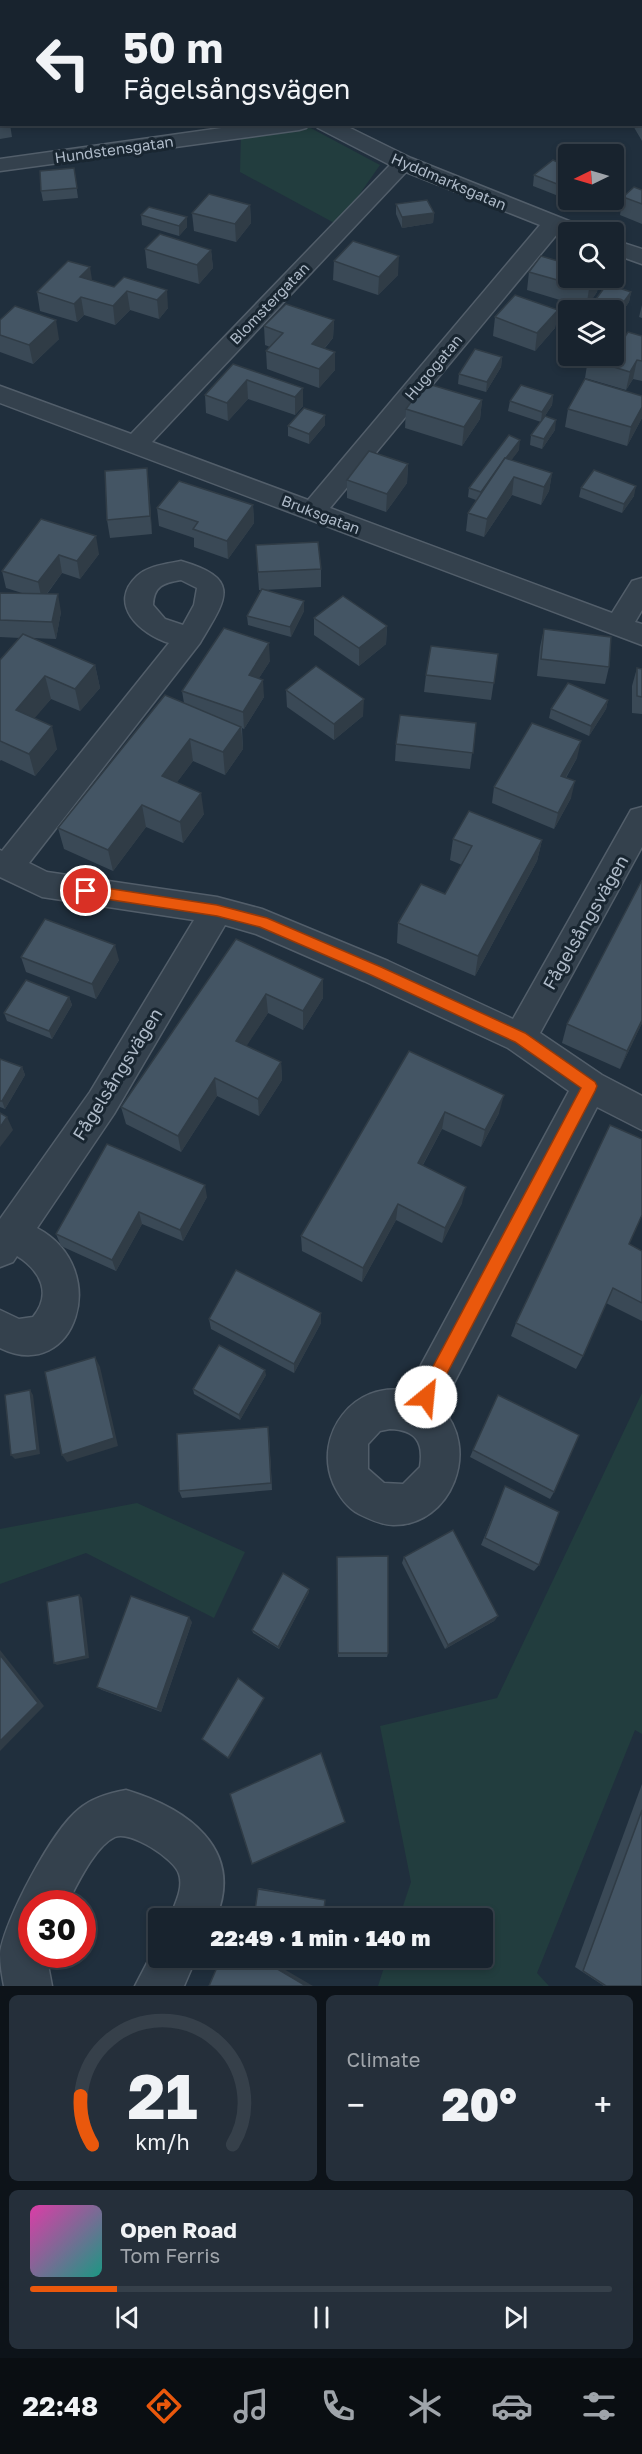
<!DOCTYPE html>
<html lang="en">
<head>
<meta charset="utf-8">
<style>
	:root { --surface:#18232e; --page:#252f3a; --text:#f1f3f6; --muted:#9fa4aa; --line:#36404a; --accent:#ea580c }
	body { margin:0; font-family:"Golos Text",sans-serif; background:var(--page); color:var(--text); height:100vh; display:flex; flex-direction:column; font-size:22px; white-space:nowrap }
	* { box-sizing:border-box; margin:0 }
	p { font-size:20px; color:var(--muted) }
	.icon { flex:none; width:33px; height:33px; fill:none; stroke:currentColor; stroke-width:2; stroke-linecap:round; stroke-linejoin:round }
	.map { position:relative; height:1986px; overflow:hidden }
	.side { display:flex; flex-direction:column; gap:9px; padding:9px; background:#0d1319; flex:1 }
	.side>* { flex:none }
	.guide { position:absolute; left:0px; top:0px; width:642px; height:126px; box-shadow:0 3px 9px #0003,0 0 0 2px var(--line); background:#18232e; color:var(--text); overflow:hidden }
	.needle { width:39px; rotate:265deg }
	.fabs { position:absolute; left:558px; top:144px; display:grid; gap:12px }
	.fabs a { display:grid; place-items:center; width:66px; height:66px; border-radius:6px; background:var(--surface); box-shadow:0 3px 9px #0003,0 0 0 2px var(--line); font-size:30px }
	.speed { position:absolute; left:18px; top:1890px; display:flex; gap:12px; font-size:30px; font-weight:700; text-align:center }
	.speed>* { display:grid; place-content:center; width:78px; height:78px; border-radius:50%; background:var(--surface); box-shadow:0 3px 9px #0003,0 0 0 2px var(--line); line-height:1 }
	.speed .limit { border:9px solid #d22; background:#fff; color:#111 }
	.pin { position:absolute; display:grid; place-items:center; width:51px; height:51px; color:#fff; margin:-26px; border:3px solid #fff; border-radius:50%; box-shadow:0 2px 6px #0007 }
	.me { position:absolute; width:66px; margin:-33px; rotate:28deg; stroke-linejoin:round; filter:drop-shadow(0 0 4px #0008) }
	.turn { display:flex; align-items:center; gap:21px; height:126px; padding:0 24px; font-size:27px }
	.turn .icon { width:78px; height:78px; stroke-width:2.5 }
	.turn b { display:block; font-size:42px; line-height:51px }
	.big { font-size:45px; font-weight:800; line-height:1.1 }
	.side .card { flex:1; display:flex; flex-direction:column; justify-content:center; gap:9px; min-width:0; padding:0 21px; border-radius:9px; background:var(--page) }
	.side .dial { align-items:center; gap:0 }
	.dial svg { height:156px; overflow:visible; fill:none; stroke:var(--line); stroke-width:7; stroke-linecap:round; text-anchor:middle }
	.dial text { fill:var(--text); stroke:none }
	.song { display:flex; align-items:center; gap:18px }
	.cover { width:72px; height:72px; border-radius:9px; background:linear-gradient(135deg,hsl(320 70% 55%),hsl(170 70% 35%)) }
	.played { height:6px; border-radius:3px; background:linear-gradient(90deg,var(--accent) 15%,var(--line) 15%) }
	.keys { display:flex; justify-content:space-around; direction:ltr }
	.heat { display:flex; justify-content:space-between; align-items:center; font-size:33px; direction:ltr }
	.side .tiles { flex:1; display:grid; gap:9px; grid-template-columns:1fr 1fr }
	.card:last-child { grid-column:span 2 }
	.trip { position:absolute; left:148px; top:1908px; width:345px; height:60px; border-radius:6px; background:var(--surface); box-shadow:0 3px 9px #0003,0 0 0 2px var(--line); font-weight:800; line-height:60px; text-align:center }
	.dock { display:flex; height:96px; justify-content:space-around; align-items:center; background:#0a0e12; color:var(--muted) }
	.dock .icon { width:42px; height:42px }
	.dock .on { color:var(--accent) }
	.dock b { font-size:27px; color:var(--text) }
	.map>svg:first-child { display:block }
	.green { fill:#223d3e }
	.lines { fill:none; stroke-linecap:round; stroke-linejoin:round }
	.minor-casing { stroke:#525e6a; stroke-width:3 }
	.minor { fill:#34414d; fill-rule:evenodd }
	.wall { fill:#3a4956 }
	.shaded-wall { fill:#303c46 }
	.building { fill:#445564; stroke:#303c46; stroke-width:1.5 }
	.route { fill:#ea580c; stroke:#983908; stroke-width:1.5 }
	.labels { text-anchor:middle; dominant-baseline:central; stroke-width:6; stroke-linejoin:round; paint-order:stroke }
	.far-street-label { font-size:15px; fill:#afbbc9; stroke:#192631 }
	.street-label { font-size:18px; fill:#afbbc9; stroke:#192631 }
</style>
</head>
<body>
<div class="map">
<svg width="642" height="1986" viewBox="0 0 642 1986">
	<rect width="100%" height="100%" fill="#202f3d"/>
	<g class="green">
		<polygon points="307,126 380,165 338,225 240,172 241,133"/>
		<polygon points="642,1393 642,1734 635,1730 537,1973 549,1986 378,1986 387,1958 483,1958 483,1918 399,1918 411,1882 380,1726 497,1698"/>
		<polygon points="137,1503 245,1552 214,1618 86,1553 0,1584 0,1529"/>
	</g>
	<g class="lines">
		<g class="minor-casing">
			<g id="minor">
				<polygon points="41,0 61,0 62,2 42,2"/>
				<rect x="393" y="0" width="18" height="2"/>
				<polygon points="640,73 642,73 640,86"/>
				<polygon points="250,124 309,124 306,128 299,130 0,171 0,159"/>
				<path d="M315,124H342L411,158L584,227L587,232H568V237L558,233L330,508L612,613L632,581L642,578V610L635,622L642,624V645L0,403V386L131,434L390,165L318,128ZM406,172L540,225L308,500L152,442Z"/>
				<polygon points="614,240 642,249 642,264 614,254"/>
				<path d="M181,561C243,579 226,599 200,643L29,863L47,872L217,897L262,909L388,961L513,1019L631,810L642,807V847L540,1033L602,1075L642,1096V1130L597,1107L441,1408C481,1448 452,1526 393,1525C382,1525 369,1519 359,1514C346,1507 339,1496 333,1483C313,1435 354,1380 407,1391L569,1091L508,1048L364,981L256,934L225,925L114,1114L37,1228C113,1268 76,1385 0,1348V1310L19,1319L33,1317C52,1294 41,1271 17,1256L13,1262L0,1267V1219L90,1092L194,920L42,897L0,877V850L2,851L169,643C140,634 107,604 137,576C149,565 167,564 181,561ZM181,580L197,588L194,605L183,625L165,619L153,605C154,586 163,583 181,580ZM390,1429C416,1430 424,1442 420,1467L403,1484L384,1483L368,1469V1444L380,1431Z"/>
				<path d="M126,1790C186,1808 245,1848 216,1918H170C174,1905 184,1889 179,1874C175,1859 130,1830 115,1837C95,1846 77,1885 67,1904H32V1954H46L52,1986H4C2,1976 0,1964 0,1954C4,1921 52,1830 79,1809C92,1798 109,1793 126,1790Z"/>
				<polygon points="159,1940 159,1958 196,1958 184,1986 135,1986"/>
			</g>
		</g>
		<use href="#minor" class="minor"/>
	</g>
	<g class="wall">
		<polygon points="0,0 2,2 2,30 0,30"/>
		<polygon points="543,0 589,0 589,2 544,2"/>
		<polygon points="640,24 642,24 642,39 640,37"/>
		<polygon points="2,94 2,124 10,124 12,137 0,139 0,95"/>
		<polygon points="640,96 642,96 642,141 632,124 640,124"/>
		<polygon points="568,167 561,197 533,186 534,175"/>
		<polygon points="74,168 78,198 43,201 41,191"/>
		<polygon points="642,190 642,224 620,215 623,197"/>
		<polygon points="396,204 434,213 433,223 402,228 396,214"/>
		<polygon points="250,205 251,223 236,242 194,231 192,213"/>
		<polygon points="141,215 187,227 179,236 142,225"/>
		<polygon points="145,249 211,250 213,268 199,284 147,268"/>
		<polygon points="334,261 398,275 378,295 333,280"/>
		<polygon points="529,272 568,278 600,278 597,292 586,308 527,290"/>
		<polygon points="124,277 168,308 159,319 130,310 115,325 84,315 77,322 40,311 37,292 92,281 114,287"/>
		<polygon points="631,292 629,302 614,323 614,310 590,310 591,306"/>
		<polygon points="642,305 642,318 639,317"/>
		<polygon points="558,310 555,328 535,351 493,336 495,317"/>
		<polygon points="0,320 59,339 33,364 0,352"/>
		<polygon points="334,320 333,338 325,348 335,370 319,388 267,369 266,351 270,347 265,345 264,326"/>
		<polygon points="642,336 642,381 633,379 626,390 585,378 588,359 615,352"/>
		<polygon points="502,357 501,367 486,392 458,384 459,374"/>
		<polygon points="233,364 303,388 303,406 295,415 248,399 228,421 206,413 205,395"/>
		<polygon points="553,395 552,405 541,422 508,411 510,401"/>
		<polygon points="642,396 642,418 627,446 565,427 568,409"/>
		<polygon points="482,400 480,419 462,446 405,428 406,409"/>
		<polygon points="325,425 309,444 288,436 288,426"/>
		<polygon points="555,430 542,449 530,445 531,435"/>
		<polygon points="519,450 511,460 552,473 549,491 541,505 512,495 484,537 466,531 468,513 476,500 468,497 469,488"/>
		<polygon points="408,464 407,483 386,512 347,498 347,480"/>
		<polygon points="149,486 152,534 110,538 107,520"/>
		<polygon points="581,488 634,496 622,513 579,497"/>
		<polygon points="253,505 254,523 228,559 194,547 194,538 159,526 157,508"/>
		<polygon points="41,519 99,554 80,579 62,573 47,594 61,612 56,639 32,638 95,665 100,688 80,711 51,699 34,718 57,749 35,776 1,760 0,761 0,660 20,638 0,637 0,593 22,593 6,588 2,571"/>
		<polygon points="256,545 321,569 321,587 263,590 304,611 291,637 248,625 247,616 261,590 259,590"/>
		<polygon points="314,618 387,626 386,644 359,666 314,635"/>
		<polygon points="544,629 609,667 605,684 537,676 540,647"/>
		<polygon points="498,654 491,700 424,692 426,675"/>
		<polygon points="270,661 259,678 264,697 244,729 242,728 243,749 225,775 193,761 177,782 204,814 183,843 146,827 113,871 64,849 58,828 184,703 182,691"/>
		<polygon points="637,668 642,669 642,714 632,713 632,686"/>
		<polygon points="286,690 363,716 334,740 287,707"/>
		<polygon points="608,700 606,709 589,736 549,718 551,709"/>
		<polygon points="476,723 470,769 395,761 396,744"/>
		<polygon points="577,758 566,778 571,798 554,829 492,803 494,787"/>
		<polygon points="453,839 542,840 537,861 475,976 397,943 398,923 445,894 462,865 450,860"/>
		<polygon points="236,939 323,979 323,998 303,1030 268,1013 246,1046 281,1062 282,1080 259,1116 217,1096 181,1152 126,1124 121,1107"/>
		<polygon points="21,957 119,960 96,999 26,972"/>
		<polygon points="69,997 72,1005 52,1039 7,1021 4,1013"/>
		<polygon points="642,1023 620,1069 562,1043 567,1024"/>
		<polygon points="409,1051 499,1113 481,1147 442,1129 423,1165 462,1203 442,1243 396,1220 362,1282 302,1251 301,1236"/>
		<polygon points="0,1059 22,1067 25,1075 5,1109 0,1107"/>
		<polygon points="107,1144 207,1197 183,1241 142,1224 116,1271 61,1246 56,1234"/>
		<polygon points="629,1244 642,1251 642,1321 606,1303 583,1356 576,1369 511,1336 516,1323"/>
		<polygon points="209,1319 321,1323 294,1373 211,1329"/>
		<polygon points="266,1375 240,1420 194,1394 193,1389"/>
		<polygon points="269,1435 272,1490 182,1498 179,1491"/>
		<polygon points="473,1450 554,1492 550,1499 470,1457"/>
		<polygon points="505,1486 539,1565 534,1571 481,1545 502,1494"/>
		<polygon points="404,1557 498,1616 494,1621 445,1649 402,1563"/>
		<polygon points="337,1563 388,1653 387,1657 338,1657"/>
		<polygon points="309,1589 309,1592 279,1649 253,1633 252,1630"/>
		<polygon points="192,1622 161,1712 102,1690 97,1687"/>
		<polygon points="642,1784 642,1986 604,1986 575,1967"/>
		<polygon points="259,1888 325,1900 323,1918 258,1889"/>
	</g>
	<g class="shaded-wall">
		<rect x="552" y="0" width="37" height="2"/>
		<polygon points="568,181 568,190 561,197 562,186"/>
		<polygon points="250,205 251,223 236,242 235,224"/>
		<polygon points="434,213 433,223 402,228 402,217"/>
		<polygon points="187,217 187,227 179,236 179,226"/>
		<polygon points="211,250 213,268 199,284 197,265"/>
		<polygon points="399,256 398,275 378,295 379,277"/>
		<polygon points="90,267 93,286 80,277"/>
		<polygon points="597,278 600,278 597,292 586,308 589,289"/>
		<polygon points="167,290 168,308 159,319 157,300"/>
		<polygon points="127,291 130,310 115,325 113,306"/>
		<polygon points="631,292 629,302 614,323 615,314"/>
		<polygon points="81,297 84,315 77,322 74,304"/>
		<polygon points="558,310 555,328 535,351 537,333"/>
		<polygon points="56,320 59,339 33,364 29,345"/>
		<polygon points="334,320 333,338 312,362 312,344"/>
		<polygon points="335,352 335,370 319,388 319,369"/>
		<polygon points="502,357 501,367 486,392 487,382"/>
		<polygon points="637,360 633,379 626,390 630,372"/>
		<polygon points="247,380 248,399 228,421 227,403"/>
		<polygon points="303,388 303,406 295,415 295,397"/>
		<polygon points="553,395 552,405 541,422 542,412"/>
		<polygon points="482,400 480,419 462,446 464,427"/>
		<polygon points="642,407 642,418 627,446 631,427"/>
		<polygon points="325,415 325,425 309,444 309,434"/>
		<polygon points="556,420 555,430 542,449 544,439"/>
		<polygon points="520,440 519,450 480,502 481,492"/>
		<polygon points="408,464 407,483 386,512 387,494"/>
		<polygon points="147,468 149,486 152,534 150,516"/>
		<polygon points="552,473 549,491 541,505 544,487"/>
		<polygon points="514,477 512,495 484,537 487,519"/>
		<polygon points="636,486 634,496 622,513 624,504"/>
		<polygon points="253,505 254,523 228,559 227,541"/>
		<polygon points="96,536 99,554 80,579 77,561"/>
		<polygon points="59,555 62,573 42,600 38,582"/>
		<polygon points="58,594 61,612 56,639 52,622"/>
		<polygon points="304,601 304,611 291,637 290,627"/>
		<polygon points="387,626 386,644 359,666 359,648"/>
		<polygon points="269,643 270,661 250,692 249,675"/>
		<polygon points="95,665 100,688 80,711 75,689"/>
		<polygon points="45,676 51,699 22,733 16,710"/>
		<polygon points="263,680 264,697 244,729 243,712"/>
		<polygon points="364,699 363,716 334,740 334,724"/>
		<polygon points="608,700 606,709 589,736 591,726"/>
		<polygon points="52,726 57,749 35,776 29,754"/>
		<polygon points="241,727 243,749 225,775 223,752"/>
		<polygon points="190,739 193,761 165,798 162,776"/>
		<polygon points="581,741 577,758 557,792 561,776"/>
		<polygon points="575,781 571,798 554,829 558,813"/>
		<polygon points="201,793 204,814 183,843 180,822"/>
		<polygon points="142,805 146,827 113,871 108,850"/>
		<polygon points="542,840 537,861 475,976 478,956"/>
		<polygon points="115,945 119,960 96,999 92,984"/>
		<polygon points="323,979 323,998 303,1030 303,1011"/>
		<polygon points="266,994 268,1013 238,1059 236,1041"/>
		<polygon points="69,997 72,1005 52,1039 49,1031"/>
		<polygon points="642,1020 642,1023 620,1069 627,1051"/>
		<polygon points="281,1062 282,1080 259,1116 258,1099"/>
		<polygon points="22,1067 25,1075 5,1109 2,1101"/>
		<polygon points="215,1078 217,1096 181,1152 178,1136"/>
		<polygon points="504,1095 499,1113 481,1147 485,1130"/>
		<polygon points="445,1112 442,1129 415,1179 418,1163"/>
		<polygon points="7,1117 13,1130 0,1147 0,1127"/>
		<polygon points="205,1185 207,1197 183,1241 180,1230"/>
		<polygon points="466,1187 462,1203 442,1243 445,1228"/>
		<polygon points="398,1204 396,1220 362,1282 363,1268"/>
		<polygon points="139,1212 142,1224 116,1271 112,1260"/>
		<polygon points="321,1313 321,1323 294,1373 294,1364"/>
		<polygon points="95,1357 100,1367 118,1446 67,1462 62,1455"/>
		<polygon points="265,1370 266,1375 240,1420 239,1415"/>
		<polygon points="30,1390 33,1395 40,1454 15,1459 11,1455"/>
		<polygon points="309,1589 309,1592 279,1649 278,1647"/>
		<polygon points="79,1595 82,1598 89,1658 57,1665 54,1663"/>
		<polygon points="498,1616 494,1621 445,1649 448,1645"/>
		<polygon points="189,1617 192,1622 161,1712 157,1709"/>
		<polygon points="0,1650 44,1706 0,1751"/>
		<polygon points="264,1698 264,1699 229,1759 228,1758"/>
		<polygon points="259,1958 265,1958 313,1986 306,1986"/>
	</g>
	<g class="building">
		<polygon points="0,0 11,0 14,2 2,2 2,14 0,13"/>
		<polygon points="426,0 468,0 469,2 427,2"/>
		<polygon points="2,94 2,120 0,120 0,95"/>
		<polygon points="640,96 642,96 642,117 640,115"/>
		<polygon points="553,160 568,167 568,181 562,186 534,175"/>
		<polygon points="74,168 77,188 41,191 40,171"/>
		<polygon points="634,187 642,190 642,204 623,197"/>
		<polygon points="209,194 250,205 235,224 192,213"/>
		<polygon points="427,200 434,213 402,217 396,204"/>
		<polygon points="149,207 187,217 179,226 141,215"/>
		<polygon points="160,234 211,250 197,265 145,249"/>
		<polygon points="353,241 399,256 379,277 334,261"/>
		<polygon points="541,256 568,264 568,278 597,278 589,289 529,272"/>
		<polygon points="68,261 90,267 80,277 114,287 124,277 167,290 157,300 127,291 113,306 81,297 74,304 37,292"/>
		<polygon points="607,284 631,292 615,314 614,313 614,310 605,310 591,306"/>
		<polygon points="515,295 558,310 537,333 495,317"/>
		<polygon points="286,304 334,320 312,344 335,352 319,369 266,351 283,333 264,326"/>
		<polygon points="15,306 56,320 29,345 0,335 0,320"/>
		<polygon points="628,332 642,336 642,361 637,360 630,372 588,359 591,356 614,356 614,351 615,352"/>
		<polygon points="475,349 502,357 487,382 459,374"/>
		<polygon points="233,364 303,388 295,397 247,380 227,403 205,395"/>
		<polygon points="585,379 642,396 642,407 631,427 568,409"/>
		<polygon points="425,383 482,400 464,427 406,409"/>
		<polygon points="521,385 553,395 542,412 510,401"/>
		<polygon points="304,408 325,415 309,434 288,426"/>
		<polygon points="545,416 556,420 544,439 531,435"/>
		<polygon points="509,435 520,440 506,458 505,458 481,492 469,488"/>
		<polygon points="369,451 408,464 387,494 347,480"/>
		<polygon points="505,458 552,473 544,487 514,477 487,519 468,513"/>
		<polygon points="147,468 150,516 107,520 105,471"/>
		<polygon points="594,470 636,486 624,504 581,488"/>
		<polygon points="179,481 253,505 227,541 193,529 198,522 157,508"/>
		<polygon points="41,519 96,536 77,561 59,555 38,582 2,571"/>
		<polygon points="318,542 321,569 258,572 256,545"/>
		<polygon points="262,589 304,601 290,627 247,616"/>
		<polygon points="0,593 58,594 52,622 0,620"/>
		<polygon points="343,596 387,626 359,648 314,618"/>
		<polygon points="224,628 269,643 249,675 263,680 243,712 182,691"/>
		<polygon points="544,629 611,637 609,667 541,659"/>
		<polygon points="23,634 95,665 75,689 45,676 16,710 52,726 29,754 0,741 0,660"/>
		<polygon points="431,646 498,654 494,683 426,675"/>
		<polygon points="316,666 364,699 334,724 286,690"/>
		<polygon points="637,668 642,669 642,697 637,696"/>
		<polygon points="568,683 608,700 591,726 551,709"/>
		<polygon points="165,695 241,727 223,752 190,739 162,776 201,793 180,822 142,805 108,850 58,828"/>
		<polygon points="400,715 476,723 473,753 396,744"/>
		<polygon points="532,723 581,741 561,776 575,781 558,813 494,787"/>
		<polygon points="469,811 542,840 478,956 398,923 421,884 445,894 472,846 453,839"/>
		<polygon points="642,880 642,1020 627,1051 567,1024"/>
		<polygon points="45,919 115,945 92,984 21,957"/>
		<polygon points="236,939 323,979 303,1011 266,994 236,1041 281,1062 258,1099 215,1078 178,1136 121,1107"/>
		<polygon points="26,980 69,997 49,1031 4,1013"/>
		<polygon points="409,1051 504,1095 485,1130 445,1112 418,1163 466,1187 445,1228 398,1204 363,1268 301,1236"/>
		<polygon points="0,1059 22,1067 2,1101 0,1101"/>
		<polygon points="0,1113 7,1117 0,1127"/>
		<polygon points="610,1125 642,1139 642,1215 629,1244 642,1251 642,1303 613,1288 583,1356 516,1323"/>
		<polygon points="107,1144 205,1185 180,1230 139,1212 112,1260 56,1234"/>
		<polygon points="236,1270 321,1313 294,1364 209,1319"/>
		<polygon points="219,1345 265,1370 239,1415 193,1389"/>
		<polygon points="95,1357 114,1438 62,1455 45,1372"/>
		<polygon points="30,1390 37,1450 11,1455 5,1395"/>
		<polygon points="498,1395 579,1435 554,1492 473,1450"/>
		<polygon points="268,1427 271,1483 179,1491 177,1434"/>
		<polygon points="505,1486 559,1512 539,1565 485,1538"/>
		<polygon points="453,1530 498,1616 448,1645 404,1557"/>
		<polygon points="388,1556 388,1653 338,1653 337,1557"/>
		<polygon points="283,1573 309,1589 278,1647 252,1630"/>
		<polygon points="79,1595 86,1656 54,1663 47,1602"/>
		<polygon points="131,1596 189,1617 157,1709 97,1687"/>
		<polygon points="0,1655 38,1703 0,1741"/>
		<polygon points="238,1678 264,1698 228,1758 202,1739"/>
		<polygon points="321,1753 345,1822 252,1864 230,1794"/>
		<polygon points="642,1810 642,1986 606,1986 583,1971"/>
		<polygon points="258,1889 325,1900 323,1918 254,1918"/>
		<polygon points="221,1958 259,1958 306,1986 209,1986"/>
	</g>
	<polygon class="route" points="86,885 217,905 267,918 381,967 525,1033 595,1082 597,1086 595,1091 432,1402 426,1405 420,1402 418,1397 420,1391 581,1088 515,1042 371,975 260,927 217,916 86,896 79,891"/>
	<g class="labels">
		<g class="far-street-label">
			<text transform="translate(114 149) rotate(-8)">Hundstensgatan</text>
			<text transform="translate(449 181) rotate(23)">Hyddmarksgatan</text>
			<text transform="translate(269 303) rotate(-46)">Blomstergatan</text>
			<text transform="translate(433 367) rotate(-50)">Hugogatan</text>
			<text transform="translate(321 514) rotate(21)">Bruksgatan</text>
		</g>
		<g class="street-label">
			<text transform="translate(585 922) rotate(-60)">Fågelsångsvägen</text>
			<text transform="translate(117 1074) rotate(-58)">Fågelsångsvägen</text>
		</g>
	</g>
</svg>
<div class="fabs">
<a><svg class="needle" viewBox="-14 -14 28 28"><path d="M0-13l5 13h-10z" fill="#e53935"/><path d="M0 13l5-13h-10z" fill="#9fa4aa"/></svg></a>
<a><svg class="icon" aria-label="search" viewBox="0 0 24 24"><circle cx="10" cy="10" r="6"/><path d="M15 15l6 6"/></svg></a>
<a><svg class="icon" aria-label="layers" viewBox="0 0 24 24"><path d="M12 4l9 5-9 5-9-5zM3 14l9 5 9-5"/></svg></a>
</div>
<div class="speed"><div class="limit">30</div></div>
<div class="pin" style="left:86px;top:891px;background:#d93025"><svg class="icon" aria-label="arrive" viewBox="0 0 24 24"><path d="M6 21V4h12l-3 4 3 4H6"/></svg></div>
<svg class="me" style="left:426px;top:1397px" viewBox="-20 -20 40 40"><circle r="19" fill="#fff"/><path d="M0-13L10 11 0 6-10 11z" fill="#ea580c"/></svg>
<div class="trip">22:49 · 1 min · 140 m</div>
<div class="guide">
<div class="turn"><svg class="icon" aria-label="left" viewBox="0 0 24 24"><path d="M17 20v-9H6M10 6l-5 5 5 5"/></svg><div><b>50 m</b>Fågelsångsvägen</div></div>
</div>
</div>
<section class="side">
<div class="tiles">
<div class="card dial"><svg viewBox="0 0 100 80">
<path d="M14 69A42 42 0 1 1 86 69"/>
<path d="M14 69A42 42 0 0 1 8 44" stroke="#ea580c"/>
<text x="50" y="56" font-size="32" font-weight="700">21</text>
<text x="50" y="72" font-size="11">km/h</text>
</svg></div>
<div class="card"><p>Climate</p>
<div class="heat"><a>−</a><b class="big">20°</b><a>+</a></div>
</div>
<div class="card">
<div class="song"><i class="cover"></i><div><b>Open Road</b><p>Tom Ferris</p></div></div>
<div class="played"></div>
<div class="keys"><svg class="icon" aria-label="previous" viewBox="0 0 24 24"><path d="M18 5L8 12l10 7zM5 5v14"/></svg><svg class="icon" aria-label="pause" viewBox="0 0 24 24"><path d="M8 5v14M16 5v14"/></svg><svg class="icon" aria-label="next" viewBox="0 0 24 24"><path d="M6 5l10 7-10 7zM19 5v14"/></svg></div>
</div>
</div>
</section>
<nav class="dock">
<b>22:48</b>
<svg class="icon on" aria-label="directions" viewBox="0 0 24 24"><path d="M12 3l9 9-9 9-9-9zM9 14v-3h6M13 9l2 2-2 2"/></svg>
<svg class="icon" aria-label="music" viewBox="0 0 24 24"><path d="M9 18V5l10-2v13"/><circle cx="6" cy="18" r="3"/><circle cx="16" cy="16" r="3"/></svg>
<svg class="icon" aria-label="phone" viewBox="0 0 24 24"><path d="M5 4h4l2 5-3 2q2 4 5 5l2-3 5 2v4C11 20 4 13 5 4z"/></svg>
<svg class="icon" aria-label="climate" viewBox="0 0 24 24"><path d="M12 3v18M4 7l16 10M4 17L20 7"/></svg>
<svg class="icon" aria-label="car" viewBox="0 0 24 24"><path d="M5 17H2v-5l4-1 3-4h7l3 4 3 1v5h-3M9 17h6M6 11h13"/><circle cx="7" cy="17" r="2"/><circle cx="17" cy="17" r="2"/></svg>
<svg class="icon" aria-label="filters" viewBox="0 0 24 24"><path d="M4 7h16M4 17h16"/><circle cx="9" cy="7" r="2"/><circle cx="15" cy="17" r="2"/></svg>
</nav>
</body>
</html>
